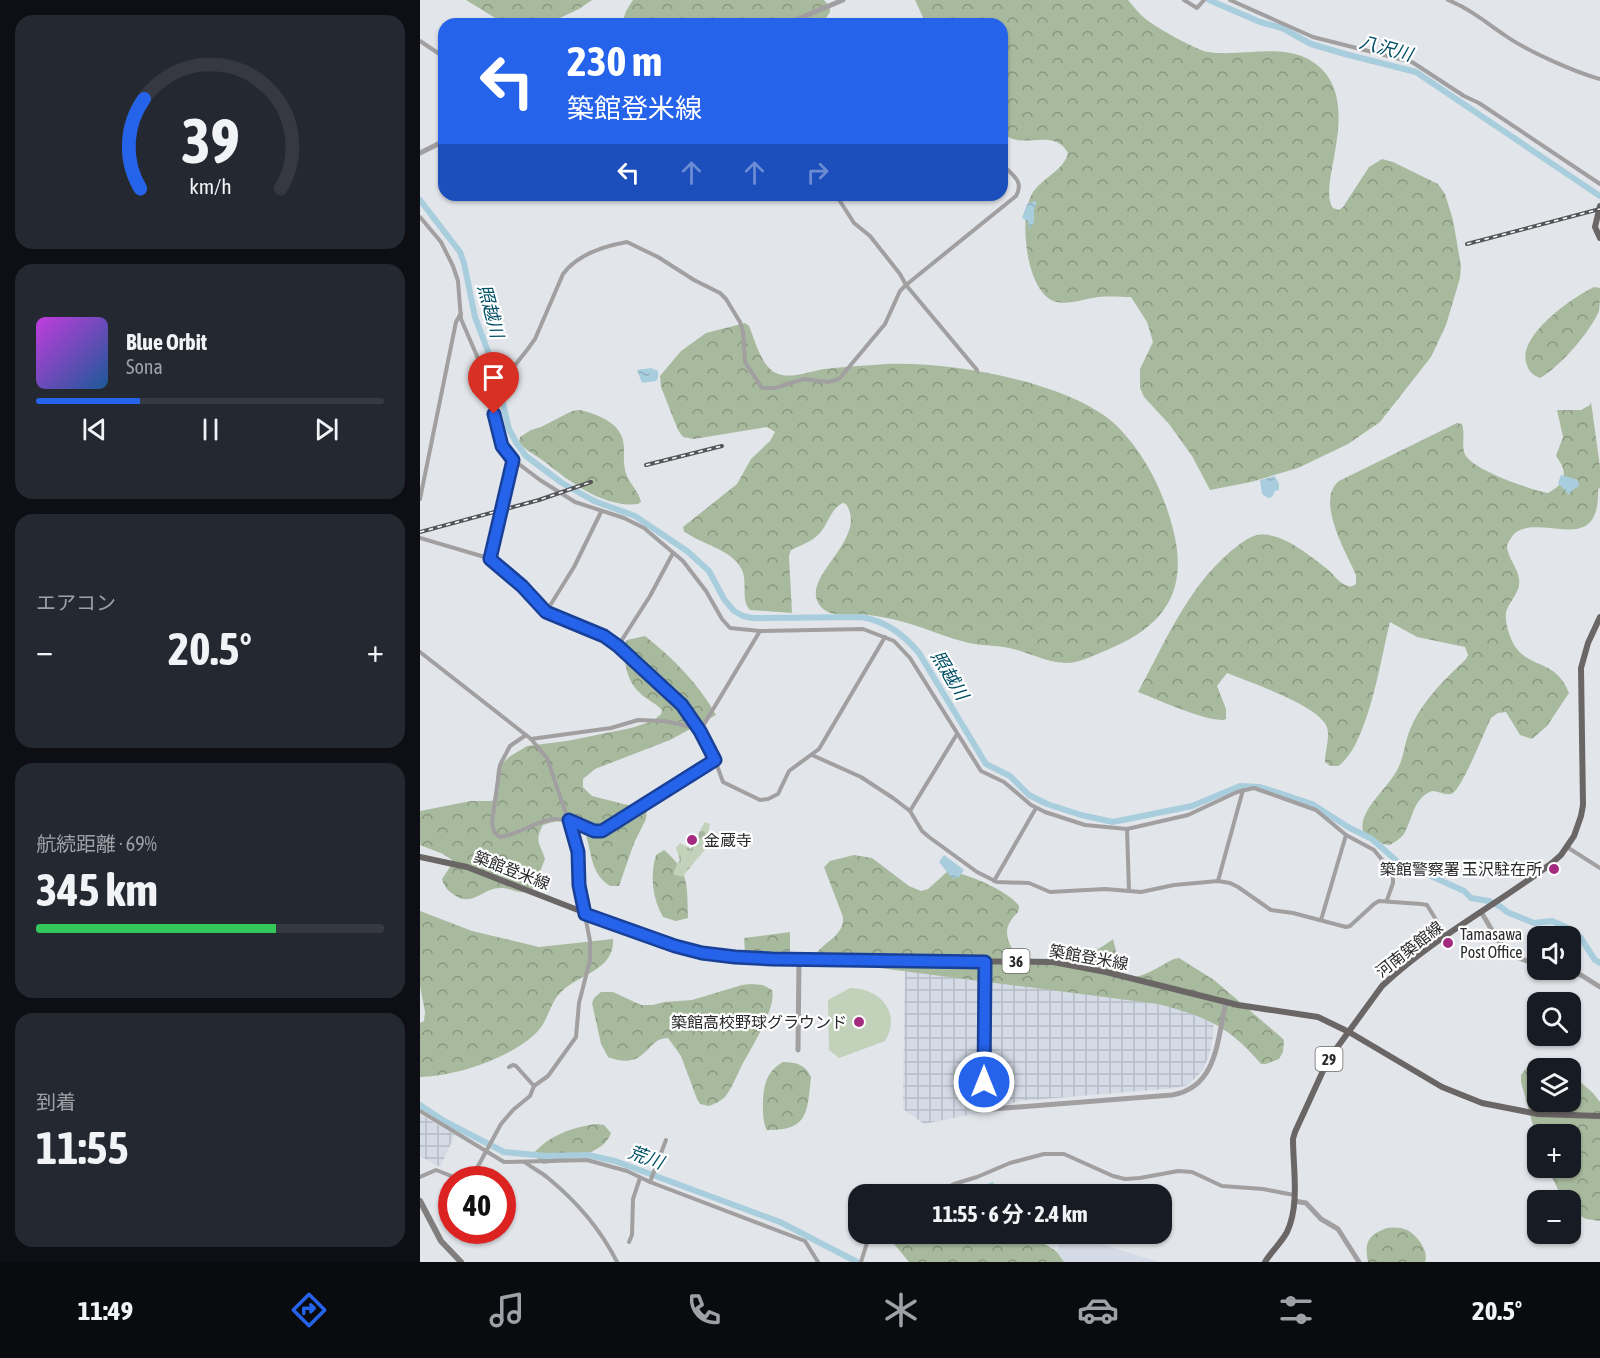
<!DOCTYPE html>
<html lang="ja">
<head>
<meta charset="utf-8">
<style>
	:root { --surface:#171b24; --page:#242831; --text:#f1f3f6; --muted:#9ea1a6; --line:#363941; --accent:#2563eb }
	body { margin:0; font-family:"Asap Condensed","Noto Sans JP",sans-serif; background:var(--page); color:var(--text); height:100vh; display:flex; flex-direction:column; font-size:22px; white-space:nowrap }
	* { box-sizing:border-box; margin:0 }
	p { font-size:20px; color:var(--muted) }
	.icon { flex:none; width:33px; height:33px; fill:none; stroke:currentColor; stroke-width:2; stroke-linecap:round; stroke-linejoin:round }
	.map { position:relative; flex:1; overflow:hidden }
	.panel { display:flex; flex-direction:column; gap:15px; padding:15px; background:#0d0f14; width:420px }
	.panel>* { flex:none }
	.top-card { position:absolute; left:18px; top:18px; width:570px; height:183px; border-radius:18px; box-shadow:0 2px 4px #0004; background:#2563eb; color:#fff; overflow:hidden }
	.tools { position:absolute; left:1107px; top:926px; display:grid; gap:12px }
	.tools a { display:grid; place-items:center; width:54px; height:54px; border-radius:12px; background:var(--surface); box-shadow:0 2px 4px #0004; font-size:30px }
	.speed { position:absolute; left:18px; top:1166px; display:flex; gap:12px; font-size:30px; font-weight:700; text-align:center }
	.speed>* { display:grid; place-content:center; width:78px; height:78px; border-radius:50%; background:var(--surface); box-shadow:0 2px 4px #0004; line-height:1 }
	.speed .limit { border:9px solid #d22; background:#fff; color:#111 }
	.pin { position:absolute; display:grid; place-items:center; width:51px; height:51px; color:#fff; margin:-62px -26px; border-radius:50% 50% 50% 0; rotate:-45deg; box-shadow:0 0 6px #0007 }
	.pin .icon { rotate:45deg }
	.me { position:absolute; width:66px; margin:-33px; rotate:0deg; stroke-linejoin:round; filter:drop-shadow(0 0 4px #0008) }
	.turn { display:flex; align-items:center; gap:21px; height:126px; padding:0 30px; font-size:27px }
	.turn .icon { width:78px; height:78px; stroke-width:2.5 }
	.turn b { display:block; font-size:42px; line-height:51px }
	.lanes { display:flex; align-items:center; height:57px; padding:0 30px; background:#0003; justify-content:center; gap:30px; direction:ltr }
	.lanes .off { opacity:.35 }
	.big { font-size:45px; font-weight:700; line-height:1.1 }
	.panel .widget { flex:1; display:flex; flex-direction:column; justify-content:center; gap:9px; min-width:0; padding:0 21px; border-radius:18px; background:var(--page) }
	.panel .dial { align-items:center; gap:0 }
	.dial svg { height:156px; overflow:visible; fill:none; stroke:var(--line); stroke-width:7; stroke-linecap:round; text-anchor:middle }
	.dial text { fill:var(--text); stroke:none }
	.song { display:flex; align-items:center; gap:18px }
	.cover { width:72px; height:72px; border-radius:9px; background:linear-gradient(135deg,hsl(290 70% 55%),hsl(210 70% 35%)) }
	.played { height:6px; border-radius:3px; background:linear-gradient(90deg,var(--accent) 30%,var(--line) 30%) }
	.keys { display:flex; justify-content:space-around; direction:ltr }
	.heat { display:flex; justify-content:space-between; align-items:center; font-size:33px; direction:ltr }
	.charge { height:9px; border-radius:4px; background:linear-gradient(90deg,#34c759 69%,var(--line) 0) }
	.trip { position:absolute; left:428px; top:1184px; width:324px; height:60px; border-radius:18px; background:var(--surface); box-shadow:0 2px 4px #0004; font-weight:700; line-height:60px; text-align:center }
	.tabs { display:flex; height:96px; justify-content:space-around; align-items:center; background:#090b0e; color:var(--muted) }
	.tabs .icon { width:42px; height:42px }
	.tabs .on { color:var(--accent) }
	.tabs b { font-size:27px; color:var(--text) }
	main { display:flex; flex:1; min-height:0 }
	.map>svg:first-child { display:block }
	.industrial { fill:url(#industrial-grid) }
	.built { fill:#d4dbe6 }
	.grass { fill:#c2d1ba }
	.forest { fill:url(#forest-crowns) }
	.cemetery { fill:url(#cemetery-stones) }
	.water { fill:url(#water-ripples) }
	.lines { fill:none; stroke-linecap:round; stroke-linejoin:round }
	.river { stroke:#a8cddd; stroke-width:6 }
	.minor { stroke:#a29fa0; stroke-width:4 }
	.tertiary { stroke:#a29fa0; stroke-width:5 }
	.secondary { stroke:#827e7e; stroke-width:6 }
	.primary { stroke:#6b6666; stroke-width:6 }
	.rail-casing { stroke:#545558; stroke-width:4 }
	.rail { stroke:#fff; stroke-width:1.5; stroke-dasharray:4.5; stroke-linecap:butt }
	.route-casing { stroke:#184099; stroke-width:15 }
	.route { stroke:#2563eb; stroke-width:10 }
	.poi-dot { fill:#a42b80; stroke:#fff; stroke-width:2 }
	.labels { text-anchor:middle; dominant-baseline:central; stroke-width:4.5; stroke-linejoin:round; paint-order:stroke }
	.shield { fill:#fff; stroke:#696a6b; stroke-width:1.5 }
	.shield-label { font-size:15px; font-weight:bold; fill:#292a2c }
	.poi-label { font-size:16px; fill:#292a2c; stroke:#fff; text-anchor:start }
	.street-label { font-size:16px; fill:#292a2c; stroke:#fff }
	.water-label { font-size:18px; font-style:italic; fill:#014f65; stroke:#fff }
</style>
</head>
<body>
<main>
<section class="panel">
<div class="widget dial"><svg viewBox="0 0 100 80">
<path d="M14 69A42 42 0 1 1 86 69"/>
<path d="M14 69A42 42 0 0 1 16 23" stroke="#2563eb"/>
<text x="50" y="56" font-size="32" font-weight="700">39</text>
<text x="50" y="72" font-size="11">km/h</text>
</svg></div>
<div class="widget">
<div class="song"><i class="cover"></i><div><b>Blue Orbit</b><p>Sona</p></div></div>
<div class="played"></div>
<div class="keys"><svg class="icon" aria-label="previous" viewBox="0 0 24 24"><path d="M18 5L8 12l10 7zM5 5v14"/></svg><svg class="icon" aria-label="pause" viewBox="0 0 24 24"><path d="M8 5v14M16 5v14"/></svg><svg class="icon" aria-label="next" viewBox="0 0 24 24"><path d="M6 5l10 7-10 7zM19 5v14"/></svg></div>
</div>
<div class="widget"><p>エアコン</p>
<div class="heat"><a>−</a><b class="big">20.5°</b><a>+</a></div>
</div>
<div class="widget"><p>航続距離 · 69%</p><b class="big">345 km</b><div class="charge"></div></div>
<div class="widget"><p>到着</p><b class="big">11:55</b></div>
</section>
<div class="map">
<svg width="1180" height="1262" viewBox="0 0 1180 1262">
	<defs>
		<pattern id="industrial-grid" width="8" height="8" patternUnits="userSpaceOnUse" patternTransform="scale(1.5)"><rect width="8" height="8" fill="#d4dbe6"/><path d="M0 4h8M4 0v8" fill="none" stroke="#b6bcc5"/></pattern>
		<pattern id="forest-crowns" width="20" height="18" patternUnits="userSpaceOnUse" patternTransform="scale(1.5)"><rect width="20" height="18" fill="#a8ba9e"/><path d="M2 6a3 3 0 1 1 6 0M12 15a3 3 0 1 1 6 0" fill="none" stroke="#899781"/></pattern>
		<pattern id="cemetery-stones" width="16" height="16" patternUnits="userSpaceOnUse" patternTransform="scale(1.5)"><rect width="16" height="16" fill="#c2d1ba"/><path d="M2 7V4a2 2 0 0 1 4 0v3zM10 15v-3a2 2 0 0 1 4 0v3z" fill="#a7b4a0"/></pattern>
		<pattern id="water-ripples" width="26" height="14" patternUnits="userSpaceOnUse" patternTransform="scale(1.5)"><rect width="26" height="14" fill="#a8cddd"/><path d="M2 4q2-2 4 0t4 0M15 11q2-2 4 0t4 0" fill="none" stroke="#91b0be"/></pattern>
	</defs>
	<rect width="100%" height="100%" fill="#e2e5ea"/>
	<g class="industrial">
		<polygon points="485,965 791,1005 794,1030 790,1052 783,1070 768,1085 756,1088 600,1101 563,1112 504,1124 483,1109"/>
		<polygon points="0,1114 35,1135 20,1167 0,1156"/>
	</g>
	<polygon class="built" points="643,1233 646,1233 739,1262 634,1262"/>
	<path class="grass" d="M430,988C460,988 482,1013 465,1041L419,1058L409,1050L408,1000Z"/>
	<g class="forest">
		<polygon points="46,0 172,0 159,9 127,24 85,24"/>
		<polygon points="213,0 404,0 410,7 410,12 406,18 391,24 202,24 206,11"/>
		<path d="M495,0H708C714,7 720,15 727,20C737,28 776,50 788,52C827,58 876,37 906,74C938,115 897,188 913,208L919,210L923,207L949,167L962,159L973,162L1018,184L1025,194L1033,220L1041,266L1040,278L1026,325L1011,357L960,422L928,444L878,468L831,482L790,490L772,456L749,424L724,397L720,388V369L733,342L727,322L711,297C701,297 690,296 679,297C666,298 650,305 637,302C606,296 598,217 612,194C621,178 644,171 648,153C634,127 602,150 586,135L587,126L582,105V24H506Z"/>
		<path d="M1174,287L1180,288C1180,295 1180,305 1179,311C1170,332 1140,367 1120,378C1113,375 1109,372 1107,365C1095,337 1153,297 1174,287Z"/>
		<path d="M325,323L329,326C335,340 341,366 356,373C369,380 391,371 404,369C421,367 437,366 454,365C517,358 655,381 699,428C726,456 744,493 753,529C769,591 745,626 687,650C674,655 660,663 646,663C628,663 610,653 593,649C579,645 564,646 549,643C524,637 501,626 476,620C467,618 458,616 449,615C434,613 412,619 401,607C376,578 450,541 426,504L423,503C411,508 408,524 400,533C392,542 381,545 371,550L369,556L372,613L330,610C320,599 328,583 322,570C311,548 281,545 264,531L263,527L317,484L331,459L350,441L355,432L347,427L274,439L263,437L258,430L241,387L240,376L261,351L286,333Z"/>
		<path d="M1171,402L1180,467V487L1178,490C1180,558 1122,513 1095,533C1092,536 1089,541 1087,545C1087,558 1098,567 1099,579C1101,590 1091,600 1087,609C1083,619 1090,641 1097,649C1113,669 1136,660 1149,693L1127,726L1112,739L1100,735L1086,712L1078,713L1071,718C1065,730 1041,792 1031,794C1025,795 1017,791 1012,791C993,799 994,815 985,832C982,838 976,841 970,845L963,844L944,834C935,814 966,790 976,772C984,759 984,745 989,732C1000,703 1024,680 1046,659L1048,655L1045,647L997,637L970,622C961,657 948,747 918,766H910L905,762C905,751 911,735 906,725C895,704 829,682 807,673L797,686L806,709V719C793,725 734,698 718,692C745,643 767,588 811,551C818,546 825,539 834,536C857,528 889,555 906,568C913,573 919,584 928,586C932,587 932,586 936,584V575C926,552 895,500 919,481L1037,423L1042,424C1045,433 1042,443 1044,452C1048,469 1112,490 1128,493C1147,483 1148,472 1136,456L1143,437L1137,410H1161L1170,405Z"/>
		<path d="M160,410C180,415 204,424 204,448C204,457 203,467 207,476C211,485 219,492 221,502L218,504C184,508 150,482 125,462C116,455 106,451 99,442L100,437L111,430L121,427L152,411Z"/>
		<path d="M225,636C253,658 279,684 296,715L250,740L175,769L163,779V787L172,796L227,810L226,819L214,843L199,886H190C168,872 173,849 163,828C149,820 138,819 123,825C114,842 120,843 125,859L113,889C102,897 93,888 81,888C63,887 52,909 33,894C27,890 24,886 22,879L32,864V860L23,854L0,845V811L51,801H72L79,790L76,779L77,769L89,757L107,746L147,741L211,728L233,721L241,714L242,710C235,702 226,700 219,692C206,680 205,662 203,646L207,640Z"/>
		<path d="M244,850C270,872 267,886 268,918L256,921L243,917C232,897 230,876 236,855Z"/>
		<path d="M434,855L452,858L489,886L501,891L508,889L528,871C546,873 589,891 599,906C599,914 596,913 592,919C582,932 589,943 596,956C608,958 622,962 634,963C653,964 679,950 693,939L701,972C713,987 740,965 754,959L759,958L794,980L861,1037L864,1040L863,1052L859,1059L846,1064H841C809,1026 784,1016 738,1004L398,960L396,954C406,940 424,936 423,917L404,867L410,861Z"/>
		<path d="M0,911L52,931L119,947L193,939C195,970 159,974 141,992C130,1003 128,1020 118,1031C94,1057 35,1077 0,1077V1023L4,1021L5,1012L0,986Z"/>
		<polygon points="370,932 370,955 325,952 324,938"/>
		<path d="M331,984L343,985L352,990C357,1008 330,1050 321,1067C316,1077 312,1088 305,1097C301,1101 295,1104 289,1106L280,1104L277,1099L261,1056L248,1038C225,1038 227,1072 188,1057L181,1044L172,1003L174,998L181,992H193L221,1005H233L244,1002L272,1000L322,985Z"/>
		<path d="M363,1062C376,1062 386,1065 391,1077C387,1110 390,1131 347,1130C341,1121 342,1089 347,1079C350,1072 357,1065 363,1062Z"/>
		<polygon points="1109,1065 1136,1068 1118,1068 1118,1101 1150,1101 1151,1074 1173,1093 1180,1102 1180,1221 1166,1219 1152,1211 1150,1200 1143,1200 1127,1167 1150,1167 1150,1134 1118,1134 1117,1140 1101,1082 1101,1075"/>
		<path d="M177,1124L184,1125L191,1133C185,1154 143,1162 123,1164L113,1154C129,1135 153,1127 177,1124Z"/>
		<path d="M967,1228C973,1227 981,1227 987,1230C997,1235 1009,1251 1005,1262H948C944,1242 948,1235 967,1228Z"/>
		<polygon points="471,1233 597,1233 620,1241 636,1251 644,1262 489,1262 474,1244"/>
	</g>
	<polygon class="cemetery" points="285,822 290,824 288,833 291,838 288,846 262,877 253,874 257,864 260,860 256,848 260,843 271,849 279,838 278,834"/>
	<g class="water">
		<polygon points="614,201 617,202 614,210 614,222 609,229 608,221 602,218 607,204"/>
		<polygon points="231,368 238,371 238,378 236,381 222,383 217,370"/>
		<polygon points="1141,475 1158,480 1159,486 1151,491 1149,495 1138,483"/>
		<polygon points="855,476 859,484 859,490 855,491 852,497 848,498 842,494 840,480"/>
		<polygon points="524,855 544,870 539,877 534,879 531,877 519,862"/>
		<path d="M573,1182L578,1192C570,1195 563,1195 558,1187Z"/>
	</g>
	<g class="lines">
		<g class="river">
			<polyline points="789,0 840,22 862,28 891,44 925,54 996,72 1180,196"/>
			<path d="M0,200L40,252L44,263L55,317L75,370L89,429L97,444L106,456L142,483L174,501L215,516L267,551L289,571L304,599L314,611L323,616L332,618L441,617C466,621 483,634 499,653L566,764L590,776L609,795L627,804L661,815L693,822L772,806L820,786L840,787L892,804L928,827L952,839L979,863L1011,876L1044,891L1051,898L1069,901L1081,907L1087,912L1114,923L1132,921L1146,927L1160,937L1175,960L1180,963"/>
			<polyline points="0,1105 24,1121 84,1152 126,1156 168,1155 195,1161 360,1222 437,1262"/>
		</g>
		<g class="minor">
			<polyline points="764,0 777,8 784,0"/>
			<polyline points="810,0 893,37 992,62 1044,96 1059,103 1180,184"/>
			<path d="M1028,0C1050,9 1064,21 1083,34C1105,50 1154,72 1180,79"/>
			<polyline points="0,41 24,57"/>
			<polyline points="416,195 434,223 450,236 480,274 486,285 557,370"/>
			<polyline points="0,217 21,242 33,266 38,281 41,319 63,370 81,443 87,455 120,480 155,502 204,518 224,528 263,561 286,591 302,619 310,628 340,631 443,629 474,641 490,658 561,771 584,782 611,805 625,812 665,825 707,829 768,815 817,792 834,788 896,810 926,835 954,850 968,867 973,877 973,883 967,900"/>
			<path d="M66,385L84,379L107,350L115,339L143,274C157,255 184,246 207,242L238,257L274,280L300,293L306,299L320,322L323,332L325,362L342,388H355L384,379L408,382L419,379L465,324L480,291L486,285L596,196C605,180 591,175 582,164"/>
			<polyline points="0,499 36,322 41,313"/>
			<polyline points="0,538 68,558 102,586 126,612 184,636 198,646 255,698 270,714 295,760 303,782 340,800 348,799 358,794 369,771 399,749 465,637"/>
			<polyline points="70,559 93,460"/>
			<polyline points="126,612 154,567 181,512"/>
			<polyline points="198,646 230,596 253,553"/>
			<polyline points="0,652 111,739 127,758 156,843 159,862 159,885 170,941 170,960 159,1003 156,1037 128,1076 114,1086 110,1096 93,1110 81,1124 51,1179"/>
			<polyline points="280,731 340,631"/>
			<path d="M106,735L90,746L80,765L72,823L74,832L80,837C99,835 116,820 135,819C155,818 168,833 182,831L295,760"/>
			<polyline points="111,739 191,728 218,720 244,721 277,728"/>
			<polyline points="392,755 441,777 473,798 490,811 502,831 509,837 557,872 577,882 609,883 630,892 685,889 721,892 754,885 798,881 810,883 818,887 851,910 873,913 926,927 930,926 954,904 959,901 1001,904 1007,905 1026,936"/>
			<polyline points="490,811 537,734"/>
			<polyline points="707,829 709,891"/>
			<polyline points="1147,847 1180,868"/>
			<polyline points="574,881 616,808"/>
			<polyline points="798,881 823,790"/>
			<polyline points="901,920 926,835"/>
			<polyline points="89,1067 93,1065 96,1066 114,1086"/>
			<polyline points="0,1111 84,1162 167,1160 207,1171 230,1182 246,1140"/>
			<path d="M105,1162C112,1168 121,1172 128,1178C156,1201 181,1230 197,1262"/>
			<polyline points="0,1177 16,1170 39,1179"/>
			<polyline points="230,1182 385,1241 398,1262"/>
			<polyline points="515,1194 534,1184 557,1177 590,1163 624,1154 644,1154 693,1176 705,1179 720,1178 758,1171 772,1172 802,1186 843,1189 874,1195"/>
			<polyline points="209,1242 212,1235 213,1199 220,1178"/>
			<polyline points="441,1262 450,1233"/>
		</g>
		<g class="tertiary">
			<polyline points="366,24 423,0"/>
			<polyline points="0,153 24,141"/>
			<path d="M1061,912C1081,943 1079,955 1118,964"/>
			<path d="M565,962L564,1101L566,1106L572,1109L752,1095C798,1087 797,1039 806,1002"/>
			<polyline points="1143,969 1161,975 1180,987"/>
			<polyline points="378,1050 379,960"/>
			<polyline points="874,1201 886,1203 901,1219 918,1229 939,1262"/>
		</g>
		<polyline class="secondary" points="0,1201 21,1241 41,1262"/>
		<g class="primary">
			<polyline points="1180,206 1175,227 1180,238"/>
			<polyline points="0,857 47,867 230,938 282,953 352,959 633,962 686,972 818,1005 898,1017 929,1032 1022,1087 1062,1103 1118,1114 1180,1116"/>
			<path d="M845,1262C852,1251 861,1243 867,1232C880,1205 873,1168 873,1139L875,1132L908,1060L962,986C1013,938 1076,905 1132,863L1141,855L1154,836L1161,816L1163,805L1161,668L1168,643L1180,617"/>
		</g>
		<g class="rail-casing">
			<g id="rail">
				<polyline points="1047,244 1180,209"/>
				<polyline points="226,465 302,446"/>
				<polyline points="0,532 119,500 171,482"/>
			</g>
		</g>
		<use href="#rail" class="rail"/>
	</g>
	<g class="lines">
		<g class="route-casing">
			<polyline id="route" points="74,414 82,446 93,460 70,559 102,586 126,612 184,636 198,646 262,705 280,731 295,760 182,831 174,831 149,820 158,852 159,885 165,914 255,946 282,953 315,957 352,959 565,962 564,1082"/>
		</g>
		<use href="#route" class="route"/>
	</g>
	<g class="poi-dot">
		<circle cx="272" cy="840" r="6"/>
		<circle cx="1134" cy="869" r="6"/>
		<circle cx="1028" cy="943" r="6"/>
		<circle cx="439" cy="1022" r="6"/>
	</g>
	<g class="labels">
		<g class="shield">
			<rect x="582.5" y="949" width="27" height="24" rx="4.5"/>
			<rect x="895.5" y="1047" width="27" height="24" rx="4.5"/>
		</g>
		<g class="shield-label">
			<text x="596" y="961">36</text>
			<text x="909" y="1059">29</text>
		</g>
		<g class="poi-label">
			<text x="284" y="840">金蔵寺</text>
			<text x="1122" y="869" text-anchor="end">築館警察署 玉沢駐在所</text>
			<text x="1040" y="934">Tamasawa<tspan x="1040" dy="18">Post Office</tspan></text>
			<text x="427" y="1022" text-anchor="end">築館高校野球グラウンド</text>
		</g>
		<g class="street-label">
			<text transform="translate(92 870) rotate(21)">築館登米線</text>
			<text transform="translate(989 949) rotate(-38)">河南築館線</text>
			<text transform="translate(669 957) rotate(10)">築館登米線</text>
		</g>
		<g class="water-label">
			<text transform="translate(966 48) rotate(15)">八沢川</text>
			<text transform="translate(71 311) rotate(75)">照越川</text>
			<text transform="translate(530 675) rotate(59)">照越川</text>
			<text transform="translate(226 1157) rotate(20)">荒川</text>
		</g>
	</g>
</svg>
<div class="tools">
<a><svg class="icon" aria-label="sound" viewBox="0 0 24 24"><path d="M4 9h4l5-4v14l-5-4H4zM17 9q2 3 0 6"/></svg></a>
<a><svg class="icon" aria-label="search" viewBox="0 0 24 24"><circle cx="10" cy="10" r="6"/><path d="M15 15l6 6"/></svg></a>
<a><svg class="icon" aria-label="layers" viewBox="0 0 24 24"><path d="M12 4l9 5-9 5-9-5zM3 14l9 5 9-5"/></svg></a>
<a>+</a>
<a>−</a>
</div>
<div class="speed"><div class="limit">40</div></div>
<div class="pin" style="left:74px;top:414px;background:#d93025"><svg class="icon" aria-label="arrive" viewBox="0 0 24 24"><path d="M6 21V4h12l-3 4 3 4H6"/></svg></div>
<svg class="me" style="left:564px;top:1082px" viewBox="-20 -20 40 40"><circle r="17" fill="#2563eb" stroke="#fff" stroke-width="3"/><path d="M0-11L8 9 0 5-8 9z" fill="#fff"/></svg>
<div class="trip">11:55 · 6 分 · 2.4 km</div>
<div class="top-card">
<div class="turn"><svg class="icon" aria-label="left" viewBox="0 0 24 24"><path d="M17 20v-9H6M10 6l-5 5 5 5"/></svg><div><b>230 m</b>築館登米線</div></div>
<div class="lanes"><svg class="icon" aria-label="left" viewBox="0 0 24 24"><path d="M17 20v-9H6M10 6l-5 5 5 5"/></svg><svg class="icon off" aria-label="ahead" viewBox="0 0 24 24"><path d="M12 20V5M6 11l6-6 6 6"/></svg><svg class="icon off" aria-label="ahead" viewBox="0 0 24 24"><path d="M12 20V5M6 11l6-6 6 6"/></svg><svg class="icon off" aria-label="right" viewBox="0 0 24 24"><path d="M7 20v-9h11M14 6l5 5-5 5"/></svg></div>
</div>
</div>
</main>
<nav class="tabs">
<b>11:49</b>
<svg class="icon on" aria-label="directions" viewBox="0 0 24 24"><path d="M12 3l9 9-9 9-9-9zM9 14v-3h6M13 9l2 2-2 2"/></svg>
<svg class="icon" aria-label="music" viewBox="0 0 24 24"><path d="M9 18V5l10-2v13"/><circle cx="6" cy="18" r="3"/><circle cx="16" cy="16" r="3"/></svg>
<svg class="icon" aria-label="phone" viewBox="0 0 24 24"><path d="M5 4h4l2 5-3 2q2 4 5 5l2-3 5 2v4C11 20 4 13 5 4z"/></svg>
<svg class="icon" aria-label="climate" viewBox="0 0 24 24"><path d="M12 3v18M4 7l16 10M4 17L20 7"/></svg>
<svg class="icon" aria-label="car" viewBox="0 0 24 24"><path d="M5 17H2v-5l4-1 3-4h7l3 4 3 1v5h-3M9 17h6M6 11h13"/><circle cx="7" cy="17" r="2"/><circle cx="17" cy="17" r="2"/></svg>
<svg class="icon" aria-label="filters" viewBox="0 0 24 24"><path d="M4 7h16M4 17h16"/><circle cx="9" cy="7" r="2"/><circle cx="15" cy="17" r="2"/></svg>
<b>20.5°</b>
</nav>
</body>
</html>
